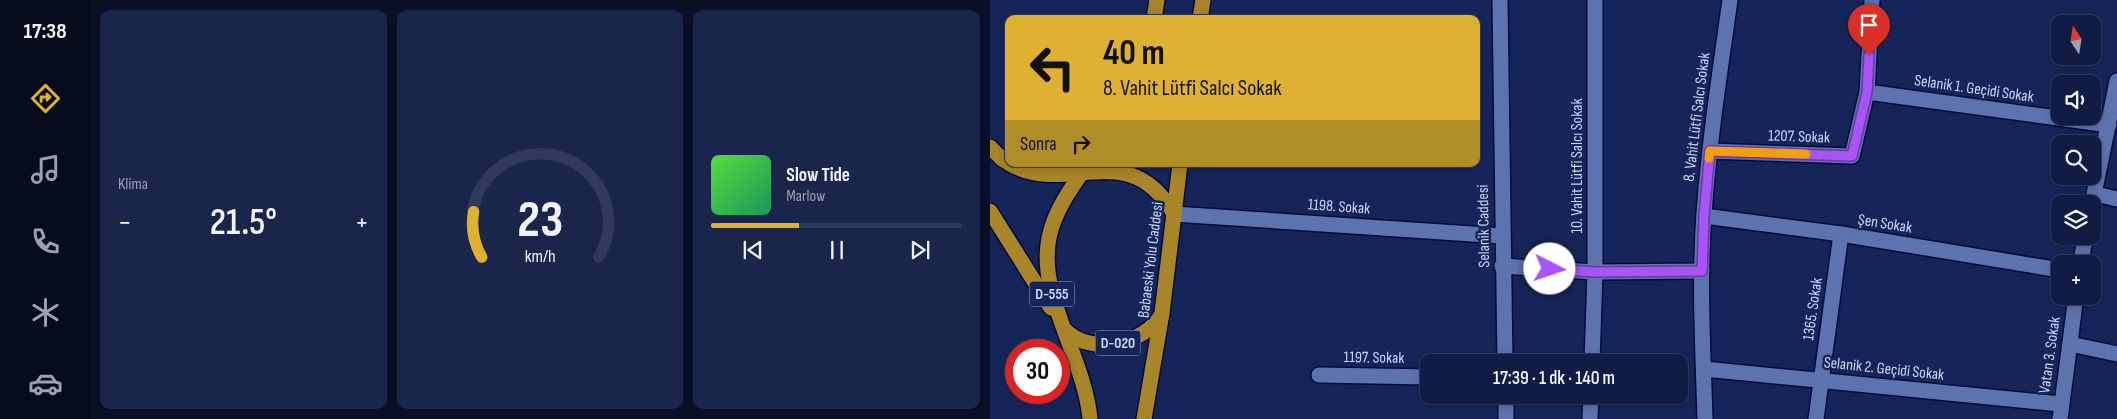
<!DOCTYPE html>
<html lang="tr">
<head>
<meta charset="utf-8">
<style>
	:root { --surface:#101c43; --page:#19254a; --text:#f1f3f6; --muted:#9ca1b2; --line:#303a5c; --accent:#deb133 }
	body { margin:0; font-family:"Sofia Sans Condensed",sans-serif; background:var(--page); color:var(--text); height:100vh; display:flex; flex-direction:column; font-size:19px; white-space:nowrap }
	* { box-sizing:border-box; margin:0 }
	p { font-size:16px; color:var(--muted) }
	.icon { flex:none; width:28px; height:28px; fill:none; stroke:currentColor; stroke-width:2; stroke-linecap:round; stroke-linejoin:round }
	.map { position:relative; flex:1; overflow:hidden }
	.details { display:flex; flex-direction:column; gap:10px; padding:10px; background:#090f25; width:900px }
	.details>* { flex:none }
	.banner { position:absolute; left:15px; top:15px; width:475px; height:152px; border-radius:10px; box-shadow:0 2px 8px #0003,0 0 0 1px var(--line); background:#deb133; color:#111; overflow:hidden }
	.needle { width:32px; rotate:348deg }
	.controls { position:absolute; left:1061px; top:15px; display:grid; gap:10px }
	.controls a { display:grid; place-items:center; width:50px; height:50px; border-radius:10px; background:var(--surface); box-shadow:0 2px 8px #0003,0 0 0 1px var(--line); font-size:25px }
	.speed { position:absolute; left:15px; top:339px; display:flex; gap:10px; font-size:25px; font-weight:700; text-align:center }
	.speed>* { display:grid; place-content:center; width:65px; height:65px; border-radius:50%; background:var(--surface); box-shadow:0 2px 8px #0003,0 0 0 1px var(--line); line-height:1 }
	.speed .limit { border:8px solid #d22; background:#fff; color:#111 }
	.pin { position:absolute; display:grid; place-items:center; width:42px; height:42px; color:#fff; margin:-51px -21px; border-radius:50% 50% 50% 0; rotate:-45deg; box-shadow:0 0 5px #0007 }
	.pin .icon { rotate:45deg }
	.me { position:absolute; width:55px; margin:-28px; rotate:94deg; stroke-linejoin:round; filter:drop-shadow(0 0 4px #0008) }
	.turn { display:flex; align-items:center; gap:18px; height:105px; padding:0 15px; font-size:22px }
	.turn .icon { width:65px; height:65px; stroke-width:2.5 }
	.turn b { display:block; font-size:35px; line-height:42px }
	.then { display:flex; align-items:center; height:48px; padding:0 15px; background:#0003; gap:10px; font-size:19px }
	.big { font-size:38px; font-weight:600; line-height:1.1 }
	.details .tile { flex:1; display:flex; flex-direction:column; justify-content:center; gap:8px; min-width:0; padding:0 18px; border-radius:10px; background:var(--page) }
	.details .dial { align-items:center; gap:0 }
	.dial svg { height:130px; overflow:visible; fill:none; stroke:var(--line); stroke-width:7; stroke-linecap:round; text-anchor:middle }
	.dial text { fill:var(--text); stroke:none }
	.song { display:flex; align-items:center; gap:15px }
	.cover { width:60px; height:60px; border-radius:8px; background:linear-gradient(135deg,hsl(110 70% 55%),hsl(150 70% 35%)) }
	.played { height:5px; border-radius:2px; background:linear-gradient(90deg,var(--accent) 35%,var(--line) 35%) }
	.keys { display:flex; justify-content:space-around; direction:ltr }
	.heat { display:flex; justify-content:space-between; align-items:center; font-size:28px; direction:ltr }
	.details .tiles { flex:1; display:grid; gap:10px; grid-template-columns:repeat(3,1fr) }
	.trip { position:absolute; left:430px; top:354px; width:268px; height:50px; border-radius:10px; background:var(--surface); box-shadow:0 2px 8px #0003,0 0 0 1px var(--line); font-weight:600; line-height:50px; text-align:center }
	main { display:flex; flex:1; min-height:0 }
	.tabs { display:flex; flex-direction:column; width:90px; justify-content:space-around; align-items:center; background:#060b1b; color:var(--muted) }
	.tabs .icon { width:35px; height:35px }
	.tabs .on { color:var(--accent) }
	.tabs b { font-size:22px; color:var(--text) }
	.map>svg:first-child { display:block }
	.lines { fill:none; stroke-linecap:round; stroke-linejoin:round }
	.street-casing { stroke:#040a3c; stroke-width:18 }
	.secondary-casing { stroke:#040a3c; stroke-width:18 }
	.highway-casing { stroke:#040a3c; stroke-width:18 }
	.street { stroke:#5d73ae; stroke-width:15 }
	.secondary { stroke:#5d73ae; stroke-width:15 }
	.highway { stroke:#a88528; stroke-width:15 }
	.route-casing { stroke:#6d37a1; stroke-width:12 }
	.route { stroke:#a855f7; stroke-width:9 }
	.slow { stroke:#f59e0b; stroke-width:9 }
	.labels { text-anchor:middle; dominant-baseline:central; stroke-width:5; stroke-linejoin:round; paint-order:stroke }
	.shield { fill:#162559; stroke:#93a2c8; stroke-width:1 }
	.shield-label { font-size:15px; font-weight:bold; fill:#c9d7f8 }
	.street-label { font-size:16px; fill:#c9d7f8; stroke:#162559 }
</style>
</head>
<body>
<main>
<nav class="tabs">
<b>17:38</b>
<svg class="icon on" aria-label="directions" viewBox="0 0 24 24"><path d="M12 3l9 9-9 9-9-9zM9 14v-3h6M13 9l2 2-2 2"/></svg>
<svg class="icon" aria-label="music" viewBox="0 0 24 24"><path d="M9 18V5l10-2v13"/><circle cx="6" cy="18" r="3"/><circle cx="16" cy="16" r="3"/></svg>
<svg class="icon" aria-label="phone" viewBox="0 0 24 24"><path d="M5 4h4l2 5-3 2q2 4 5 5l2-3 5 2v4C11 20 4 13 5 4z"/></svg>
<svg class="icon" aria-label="climate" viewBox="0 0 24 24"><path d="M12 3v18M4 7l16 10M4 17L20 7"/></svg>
<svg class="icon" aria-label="car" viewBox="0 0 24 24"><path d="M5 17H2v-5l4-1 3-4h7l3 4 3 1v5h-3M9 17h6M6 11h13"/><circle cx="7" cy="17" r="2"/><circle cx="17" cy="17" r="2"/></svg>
</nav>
<section class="details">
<div class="tiles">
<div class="tile"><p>Klima</p>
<div class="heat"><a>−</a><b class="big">21.5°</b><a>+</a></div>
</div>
<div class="tile dial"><svg viewBox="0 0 100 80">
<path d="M14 69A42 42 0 1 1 86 69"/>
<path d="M14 69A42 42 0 0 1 9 41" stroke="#deb133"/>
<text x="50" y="56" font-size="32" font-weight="700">23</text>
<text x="50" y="72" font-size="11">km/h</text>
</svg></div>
<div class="tile">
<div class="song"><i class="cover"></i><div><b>Slow Tide</b><p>Marlow</p></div></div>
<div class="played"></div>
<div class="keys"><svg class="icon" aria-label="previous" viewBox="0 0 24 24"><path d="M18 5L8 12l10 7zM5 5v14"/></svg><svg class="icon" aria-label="pause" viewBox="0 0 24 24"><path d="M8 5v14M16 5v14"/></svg><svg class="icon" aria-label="next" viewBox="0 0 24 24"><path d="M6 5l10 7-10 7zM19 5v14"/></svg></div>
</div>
</div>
</section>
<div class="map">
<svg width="1127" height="419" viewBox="0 0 1127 419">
	<rect width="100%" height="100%" fill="#162559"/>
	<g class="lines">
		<g class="street-casing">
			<g id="street">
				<polyline points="882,0 877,92 1119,125"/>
				<polyline points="720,151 862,156 877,92"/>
				<polyline points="1105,194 1127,199"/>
				<polyline points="1102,204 1127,81"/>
				<polyline points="184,214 512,236"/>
				<polyline points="714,216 851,234 1070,270"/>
				<polyline points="1090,264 1096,236"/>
				<polyline points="512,266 605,272 712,271"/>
				<polyline points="1080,344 1127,354"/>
				<polyline points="602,362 605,272 605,0"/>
				<polyline points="714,369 1071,404"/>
				<polyline points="329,375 439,377"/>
				<polyline points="600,419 601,395"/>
				<path d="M715,419C713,351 709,282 714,214C719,143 730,71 740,0"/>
				<polyline points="826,419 851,234"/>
				<polyline points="1070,419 1086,296"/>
			</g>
		</g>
		<g class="secondary-casing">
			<g id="secondary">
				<polyline points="510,0 515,362"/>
				<polyline points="516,395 516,419"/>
			</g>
		</g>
		<g class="highway-casing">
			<g id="highway">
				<polyline points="164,19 167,0"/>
				<polyline points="210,19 213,0"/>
				<polyline points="0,147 12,159 19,163"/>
				<path d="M20,164C78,197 138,135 184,214"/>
				<path d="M98,164C83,185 64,211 59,238C47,295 95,359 100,419"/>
				<polyline points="0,211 61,308"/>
				<path d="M75,330C101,356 154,345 172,314"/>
				<polyline points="154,419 172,313 190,164"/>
			</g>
		</g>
		<use href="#street" class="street"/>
		<use href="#secondary" class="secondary"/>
		<use href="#highway" class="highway"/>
	</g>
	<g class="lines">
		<g class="route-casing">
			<polyline id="route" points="560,269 605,272 712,271 714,216 720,151 862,156 877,92 879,55"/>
		</g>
		<use href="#route" class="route"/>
		<polyline class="slow" points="719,158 720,151 816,154"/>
	</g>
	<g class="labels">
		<g class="shield">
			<rect x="39.5" y="281.5" width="45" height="25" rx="4"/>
			<rect x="105.5" y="330.5" width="45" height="25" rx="4"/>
		</g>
		<g class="shield-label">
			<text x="62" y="294">D-555</text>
			<text x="128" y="343">D-020</text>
		</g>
		<g class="street-label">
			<text transform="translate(984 89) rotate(8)">Selanik 1. Geçidi Sokak</text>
			<text transform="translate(707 117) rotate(-83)">8. Vahit Lütfi Salcı Sokak</text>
			<text transform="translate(809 137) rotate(2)">1207. Sokak</text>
			<text transform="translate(587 166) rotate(-90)">10. Vahit Lütfi Salcı Sokak</text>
			<text transform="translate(349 207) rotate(4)">1198. Sokak</text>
			<text transform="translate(895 224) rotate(9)">Şen Sokak</text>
			<text transform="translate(494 226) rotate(-91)">Selanik Caddesi</text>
			<text transform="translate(161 260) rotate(-83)">Babaeski Yolu Caddesi</text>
			<text transform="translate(823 309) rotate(-82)">1365. Sokak</text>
			<text transform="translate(1060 355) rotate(-82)">Vatan 3. Sokak</text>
			<text transform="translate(384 358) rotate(1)">1197. Sokak</text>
			<text transform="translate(894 369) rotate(6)">Selanik 2. Geçidi Sokak</text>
		</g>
	</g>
</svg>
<div class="controls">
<a><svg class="needle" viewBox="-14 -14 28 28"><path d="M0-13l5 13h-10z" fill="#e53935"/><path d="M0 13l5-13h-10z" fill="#9ca1b2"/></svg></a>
<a><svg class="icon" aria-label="sound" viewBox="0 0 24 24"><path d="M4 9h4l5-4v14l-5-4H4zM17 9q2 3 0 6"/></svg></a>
<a><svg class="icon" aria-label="search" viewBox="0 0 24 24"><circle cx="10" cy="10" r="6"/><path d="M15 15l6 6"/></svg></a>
<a><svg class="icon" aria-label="layers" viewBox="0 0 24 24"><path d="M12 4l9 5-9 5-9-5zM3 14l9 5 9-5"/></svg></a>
<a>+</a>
</div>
<div class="speed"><div class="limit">30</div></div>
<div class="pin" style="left:879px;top:55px;background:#d93025"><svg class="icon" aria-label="arrive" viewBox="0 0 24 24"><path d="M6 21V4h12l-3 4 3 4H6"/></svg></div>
<svg class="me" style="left:560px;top:269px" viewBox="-20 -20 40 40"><circle r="19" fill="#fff"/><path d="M0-13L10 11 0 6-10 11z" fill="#a855f7"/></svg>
<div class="trip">17:39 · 1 dk · 140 m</div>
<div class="banner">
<div class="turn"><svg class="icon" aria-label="left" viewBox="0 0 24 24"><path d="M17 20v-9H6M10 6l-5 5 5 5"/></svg><div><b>40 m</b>8. Vahit Lütfi Salcı Sokak</div></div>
<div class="then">Sonra<svg class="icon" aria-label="right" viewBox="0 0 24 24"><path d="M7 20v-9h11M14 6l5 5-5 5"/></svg></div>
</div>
</div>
</main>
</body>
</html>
